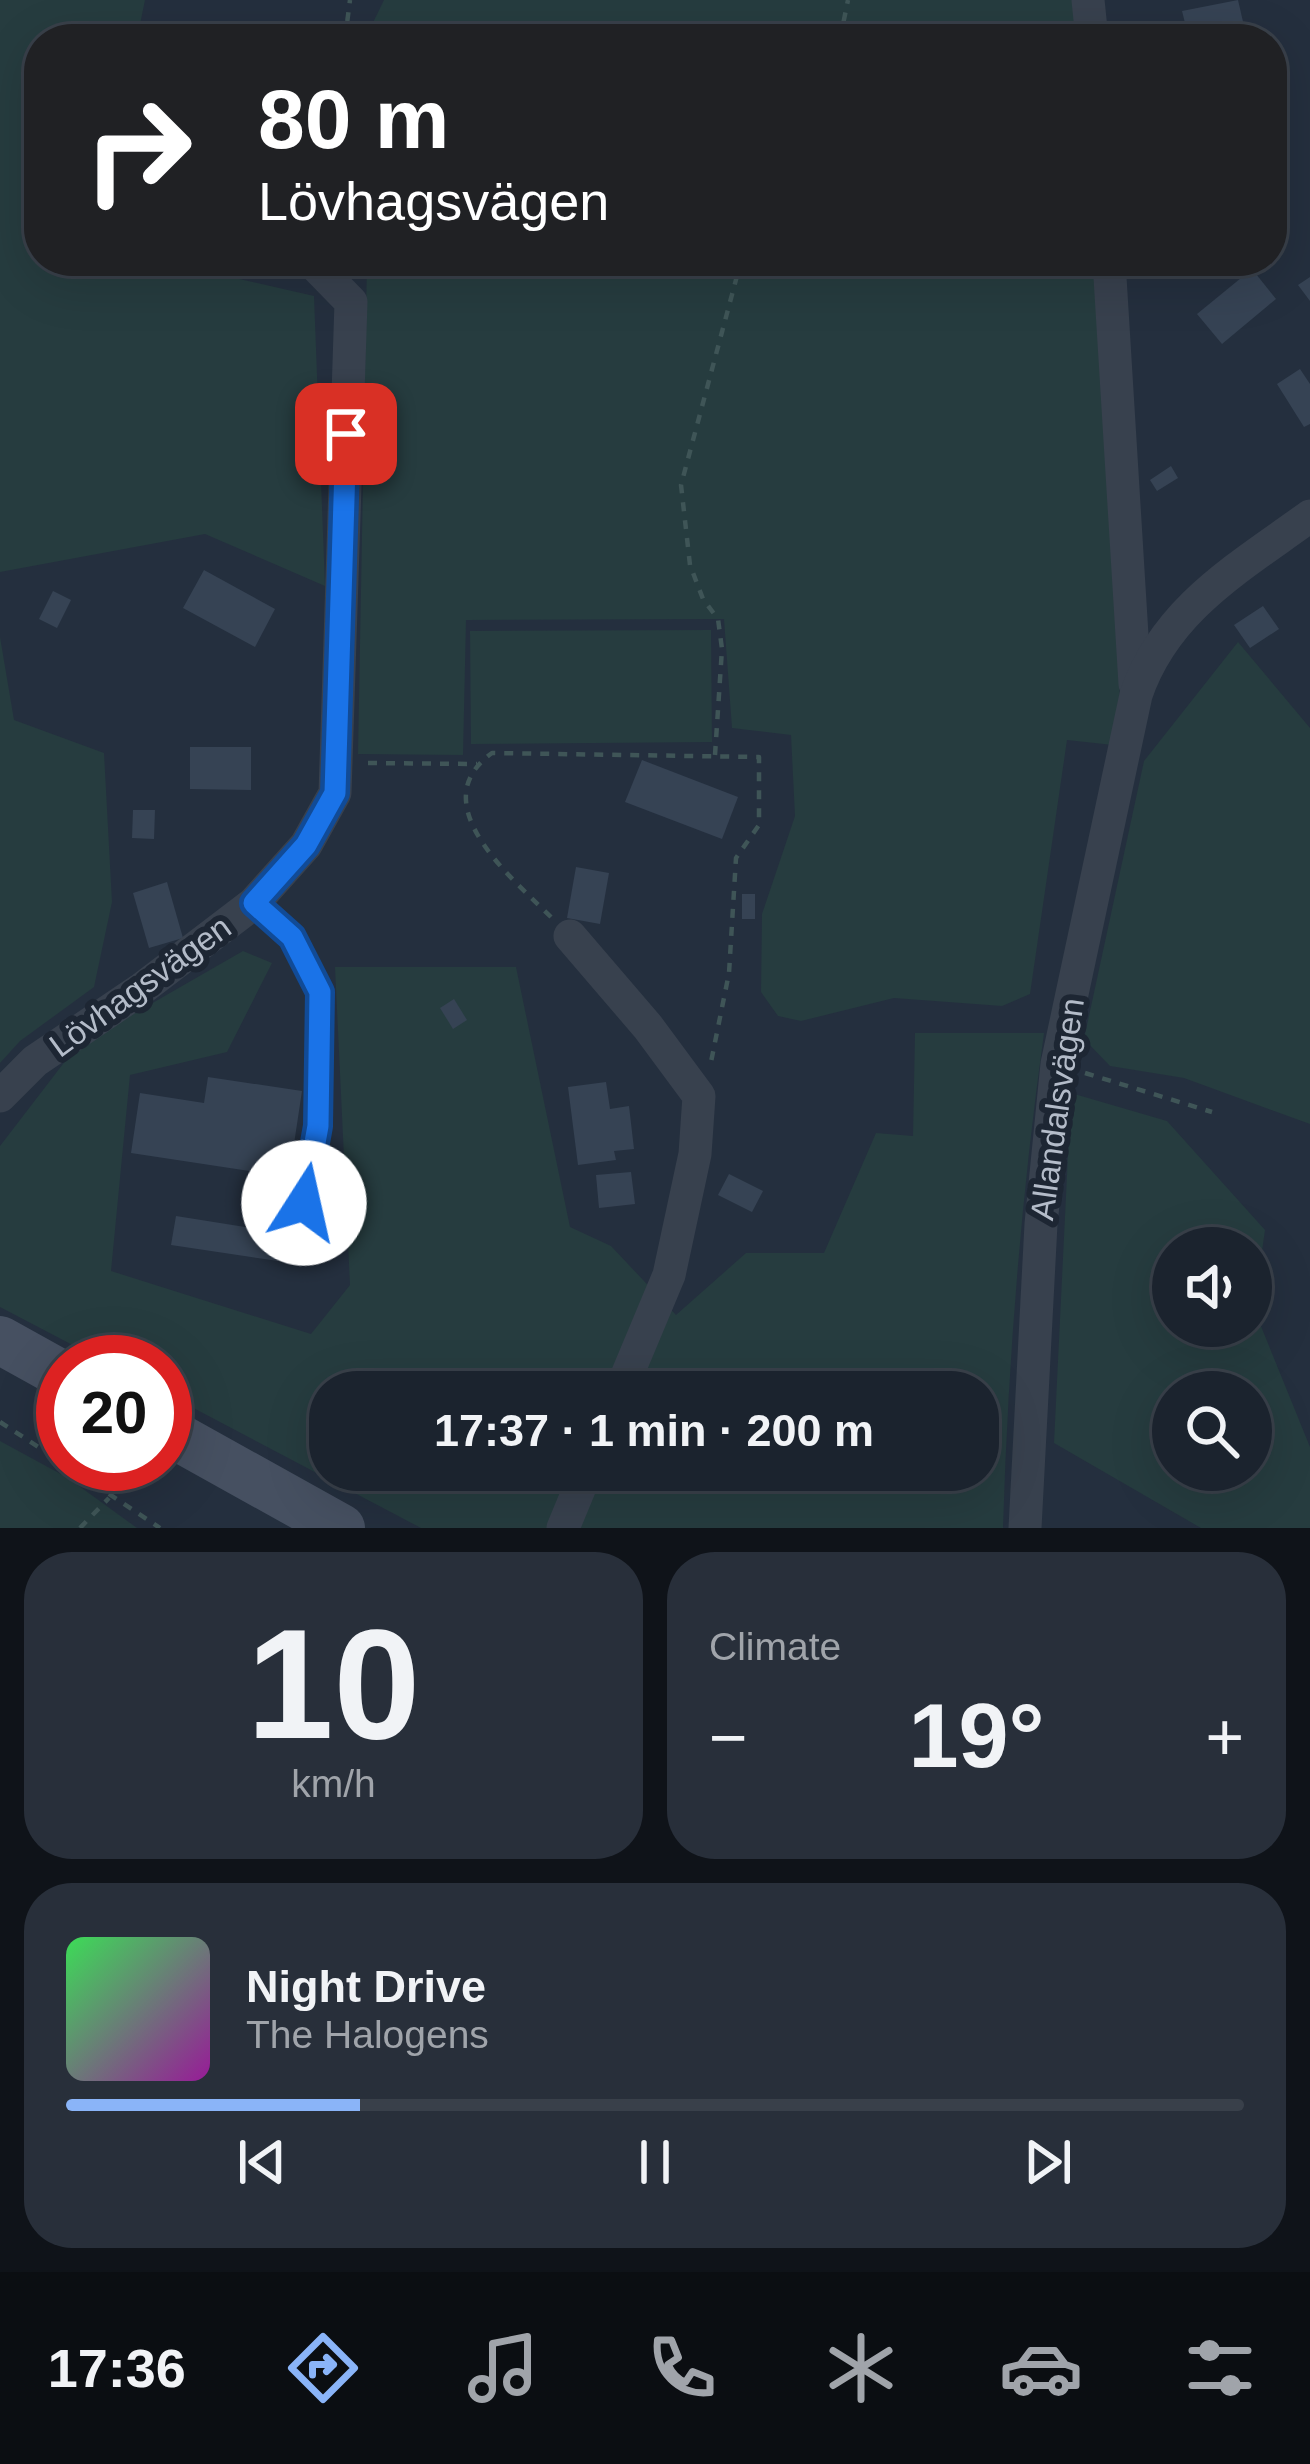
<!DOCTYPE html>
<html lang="en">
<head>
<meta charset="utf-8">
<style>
	:root { --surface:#1b232e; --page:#282f3a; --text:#f1f3f6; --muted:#a0a4aa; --line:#39404a; --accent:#8ab4f8 }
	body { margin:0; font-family:Arial,sans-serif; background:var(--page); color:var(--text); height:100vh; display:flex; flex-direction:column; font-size:45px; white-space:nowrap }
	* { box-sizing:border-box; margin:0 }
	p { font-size:39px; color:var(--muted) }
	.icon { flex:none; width:66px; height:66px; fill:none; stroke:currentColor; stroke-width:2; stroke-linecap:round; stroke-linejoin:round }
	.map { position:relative; height:1528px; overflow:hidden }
	.panel { display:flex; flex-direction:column; gap:24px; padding:24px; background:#0f1319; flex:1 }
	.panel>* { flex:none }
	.top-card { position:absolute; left:24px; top:24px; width:1263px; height:252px; border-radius:48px; box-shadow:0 12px 48px #0002,0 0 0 3px var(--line); background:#202124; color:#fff; overflow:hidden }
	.controls { position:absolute; left:1152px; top:1227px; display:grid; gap:24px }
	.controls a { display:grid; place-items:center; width:120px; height:120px; border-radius:50%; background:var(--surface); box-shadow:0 12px 48px #0002,0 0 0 3px var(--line); font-size:60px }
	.speed { position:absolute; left:36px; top:1335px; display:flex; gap:24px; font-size:60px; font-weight:700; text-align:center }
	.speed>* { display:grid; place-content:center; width:156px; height:156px; border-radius:50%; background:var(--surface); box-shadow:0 12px 48px #0002,0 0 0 3px var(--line); line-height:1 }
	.speed .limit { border:18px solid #d22; background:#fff; color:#111 }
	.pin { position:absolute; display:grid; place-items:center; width:102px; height:102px; color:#fff; margin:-51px; border-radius:24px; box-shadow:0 6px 18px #0006 }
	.me { position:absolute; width:132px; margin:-66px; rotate:10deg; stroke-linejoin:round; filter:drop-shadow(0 0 9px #0008) }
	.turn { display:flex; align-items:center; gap:42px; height:252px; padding:0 36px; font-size:54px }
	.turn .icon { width:156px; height:156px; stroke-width:2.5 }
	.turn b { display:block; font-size:84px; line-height:102px }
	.big { font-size:90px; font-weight:600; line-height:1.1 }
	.panel .card { flex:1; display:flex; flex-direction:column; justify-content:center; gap:18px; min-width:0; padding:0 42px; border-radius:48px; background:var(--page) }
	.panel .dial { align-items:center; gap:0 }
	.dial b { font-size:156px; line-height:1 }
	.song { display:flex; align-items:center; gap:36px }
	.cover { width:144px; height:144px; border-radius:18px; background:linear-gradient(135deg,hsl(130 70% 55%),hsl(300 70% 35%)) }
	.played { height:12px; border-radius:6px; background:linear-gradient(90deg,var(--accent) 25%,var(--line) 25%) }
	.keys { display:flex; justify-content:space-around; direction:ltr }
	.heat { display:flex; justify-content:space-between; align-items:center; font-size:66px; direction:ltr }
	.panel .tiles { flex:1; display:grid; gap:24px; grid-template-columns:1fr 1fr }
	.card:last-child { grid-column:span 2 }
	.trip { position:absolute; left:309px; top:1371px; width:690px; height:120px; border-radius:48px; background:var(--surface); box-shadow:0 12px 48px #0002,0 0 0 3px var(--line); font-weight:600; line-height:120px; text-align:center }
	.dock { display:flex; height:192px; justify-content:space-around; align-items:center; background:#0b0e12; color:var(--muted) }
	.dock .icon { width:84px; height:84px }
	.dock .current { color:var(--accent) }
	.dock b { font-size:54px; color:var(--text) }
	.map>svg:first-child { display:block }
	.green { fill:#263c3f; fill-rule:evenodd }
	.building { fill:#364354 }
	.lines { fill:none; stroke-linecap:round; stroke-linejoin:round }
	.path { stroke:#3f5557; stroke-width:4.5; stroke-dasharray:9 9; stroke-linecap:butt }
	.service { stroke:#38414e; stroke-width:16 }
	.minor { stroke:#38414e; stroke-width:33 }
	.secondary { stroke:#465061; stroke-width:48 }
	.route-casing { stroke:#114b97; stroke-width:30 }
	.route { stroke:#1a73e8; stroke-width:21 }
	.labels { text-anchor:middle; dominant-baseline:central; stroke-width:12; stroke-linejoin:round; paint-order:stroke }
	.street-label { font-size:33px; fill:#b4bcc9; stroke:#1d2633 }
</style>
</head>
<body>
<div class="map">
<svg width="1310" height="1528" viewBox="0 0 1310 1528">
	<rect width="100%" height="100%" fill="#242f3e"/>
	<g class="green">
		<polygon points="0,0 145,0 137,39 39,39 39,261 160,261 314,296 325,586 205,534 0,572"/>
		<polygon points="384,0 1081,0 1083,39 365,39"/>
		<polygon points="367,261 1098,261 1120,697 1113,745 1067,740 1030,994 1002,1006 894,998 801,1021 778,1016 761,992 762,914 795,816 791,735 732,728 724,619 466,620 463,755 358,754"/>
		<polygon points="711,630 712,742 471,744 470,631"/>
		<polygon points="0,637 14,720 104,753 112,902 94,987 20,1041 0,1063"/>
		<polygon points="1238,642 1310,728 1310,1124 1184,1078 1110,1066 1084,1039 1144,761"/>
		<path d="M243,951L272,963L227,1052L130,1075L111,1271L311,1334L350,1285L335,967H516L570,1227L611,1246L676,1315L746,1253H824L876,1133L913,1136L915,1033H1044C1021,1198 1008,1362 1003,1528H421L165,1393V1362H105L0,1307V1146L76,1047ZM330,1392H978V1470H330Z"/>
		<path d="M1071,1093L1167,1121L1265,1230L1254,1309L1310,1447V1528H1201L1054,1443ZM1173,1248H1251V1326H1173ZM1173,1392H1251V1470H1173Z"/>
		<polygon points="0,1441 68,1478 137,1528 0,1528"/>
	</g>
	<g class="building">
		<polygon points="1238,0 1247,39 1189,39 1182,11"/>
		<polygon points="1252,269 1276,299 1222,344 1197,314"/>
		<polygon points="1310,277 1310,301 1298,285"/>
		<polygon points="1300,369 1310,384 1310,424 1304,427 1277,384"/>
		<polygon points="1171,466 1178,478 1157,491 1150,480"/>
		<polygon points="204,570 275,609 255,647 183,608"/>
		<polygon points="53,591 71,600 57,628 39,619"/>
		<polygon points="1263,606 1279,629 1250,648 1234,625"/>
		<polygon points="190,747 251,747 251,790 190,789"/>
		<polygon points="642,760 738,797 722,839 625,802"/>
		<polygon points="133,810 155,810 154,839 132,838"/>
		<polygon points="576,867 609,873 600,924 567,918"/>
		<polygon points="167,882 183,938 149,948 133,893"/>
		<rect x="742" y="894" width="13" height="25"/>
		<polygon points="454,999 467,1020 453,1029 440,1008"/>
		<polygon points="208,1077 302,1091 289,1177 131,1153 140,1093 204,1103"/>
		<polygon points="606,1082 610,1109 629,1106 634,1149 614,1151 616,1160 578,1165 568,1087"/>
		<polygon points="631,1172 635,1204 599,1208 596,1175"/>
		<polygon points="729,1174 763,1191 752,1212 718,1195"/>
		<polygon points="176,1216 283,1233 278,1261 171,1245"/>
	</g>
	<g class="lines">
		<g class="path">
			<polyline points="345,39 350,0"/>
			<polyline points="840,39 848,0"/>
			<polyline points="715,755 722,649 718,619 703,599 690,565 681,485 741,261"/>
			<polyline points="368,763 477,764"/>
			<path d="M551,917C513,879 421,804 492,753L759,757V825L736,858L729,973L711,1062"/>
			<polyline points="1085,1073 1212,1112"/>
			<polyline points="0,1422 63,1463"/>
			<polyline points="64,1464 160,1528"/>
			<polyline points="80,1528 109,1498"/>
		</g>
		<polyline class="service" points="254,903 292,937 320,992 318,1126 304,1203"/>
		<g class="minor">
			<polyline points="1088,0 1092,39"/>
			<polyline points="1109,261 1135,684"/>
			<polyline points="570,936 648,1027 699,1096 695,1154 669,1275 620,1392"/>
			<polyline points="0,1096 35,1061 140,990 254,903 306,845 335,793 351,302 311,261"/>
			<polyline points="563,1528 587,1470"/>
			<path d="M1025,1528L1041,1224L1057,1064L1136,695C1165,609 1240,567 1310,516"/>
		</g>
		<g class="secondary">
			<polyline points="0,1340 63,1375"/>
			<polyline points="165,1430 341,1528"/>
		</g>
	</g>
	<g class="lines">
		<g class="route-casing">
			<polyline id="route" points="304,1203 318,1126 320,992 292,937 254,903 306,845 335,793 346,434"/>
		</g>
		<use href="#route" class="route"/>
	</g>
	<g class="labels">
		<g class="street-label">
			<text transform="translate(140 986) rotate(-36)">Lövhagsvägen</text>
			<text transform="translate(1057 1109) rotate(-82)">Allandalsvägen</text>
		</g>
	</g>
</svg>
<div class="controls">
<a><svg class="icon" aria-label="sound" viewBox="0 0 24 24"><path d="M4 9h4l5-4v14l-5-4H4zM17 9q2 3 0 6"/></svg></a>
<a><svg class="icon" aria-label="search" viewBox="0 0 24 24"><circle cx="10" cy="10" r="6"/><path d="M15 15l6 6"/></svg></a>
</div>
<div class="speed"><div class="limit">20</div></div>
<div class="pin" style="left:346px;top:434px;background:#d93025"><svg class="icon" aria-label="arrive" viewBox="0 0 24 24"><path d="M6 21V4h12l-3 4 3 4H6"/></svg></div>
<svg class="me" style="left:304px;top:1203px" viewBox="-20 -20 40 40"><circle r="19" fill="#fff"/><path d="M0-13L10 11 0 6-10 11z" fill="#1a73e8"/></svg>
<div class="trip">17:37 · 1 min · 200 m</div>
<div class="top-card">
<div class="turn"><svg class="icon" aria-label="right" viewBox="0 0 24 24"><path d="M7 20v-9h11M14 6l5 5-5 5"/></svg><div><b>80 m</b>Lövhagsvägen</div></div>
</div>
</div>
<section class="panel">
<div class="tiles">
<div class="card dial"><b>10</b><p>km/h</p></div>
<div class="card"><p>Climate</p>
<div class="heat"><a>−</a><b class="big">19°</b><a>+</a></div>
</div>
<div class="card">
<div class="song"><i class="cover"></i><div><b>Night Drive</b><p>The Halogens</p></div></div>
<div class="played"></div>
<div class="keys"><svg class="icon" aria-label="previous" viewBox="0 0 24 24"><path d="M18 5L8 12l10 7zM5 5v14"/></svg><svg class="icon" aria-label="pause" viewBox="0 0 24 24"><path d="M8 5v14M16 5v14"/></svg><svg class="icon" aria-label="next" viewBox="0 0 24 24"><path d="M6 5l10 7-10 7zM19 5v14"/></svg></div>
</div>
</div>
</section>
<nav class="dock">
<b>17:36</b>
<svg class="icon current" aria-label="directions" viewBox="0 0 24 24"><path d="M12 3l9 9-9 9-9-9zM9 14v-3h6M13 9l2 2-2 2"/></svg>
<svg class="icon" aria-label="music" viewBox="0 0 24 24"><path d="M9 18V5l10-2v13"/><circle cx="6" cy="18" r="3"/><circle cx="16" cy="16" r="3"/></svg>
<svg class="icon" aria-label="phone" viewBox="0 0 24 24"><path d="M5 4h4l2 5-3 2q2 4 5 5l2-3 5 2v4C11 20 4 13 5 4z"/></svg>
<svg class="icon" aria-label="climate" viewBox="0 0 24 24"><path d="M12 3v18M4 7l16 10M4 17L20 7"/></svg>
<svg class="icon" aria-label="car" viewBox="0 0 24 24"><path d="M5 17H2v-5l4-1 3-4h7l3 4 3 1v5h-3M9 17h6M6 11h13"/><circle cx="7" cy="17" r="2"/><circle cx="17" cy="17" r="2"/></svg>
<svg class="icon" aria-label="filters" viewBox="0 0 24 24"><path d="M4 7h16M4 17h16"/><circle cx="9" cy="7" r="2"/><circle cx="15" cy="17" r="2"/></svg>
</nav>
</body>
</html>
